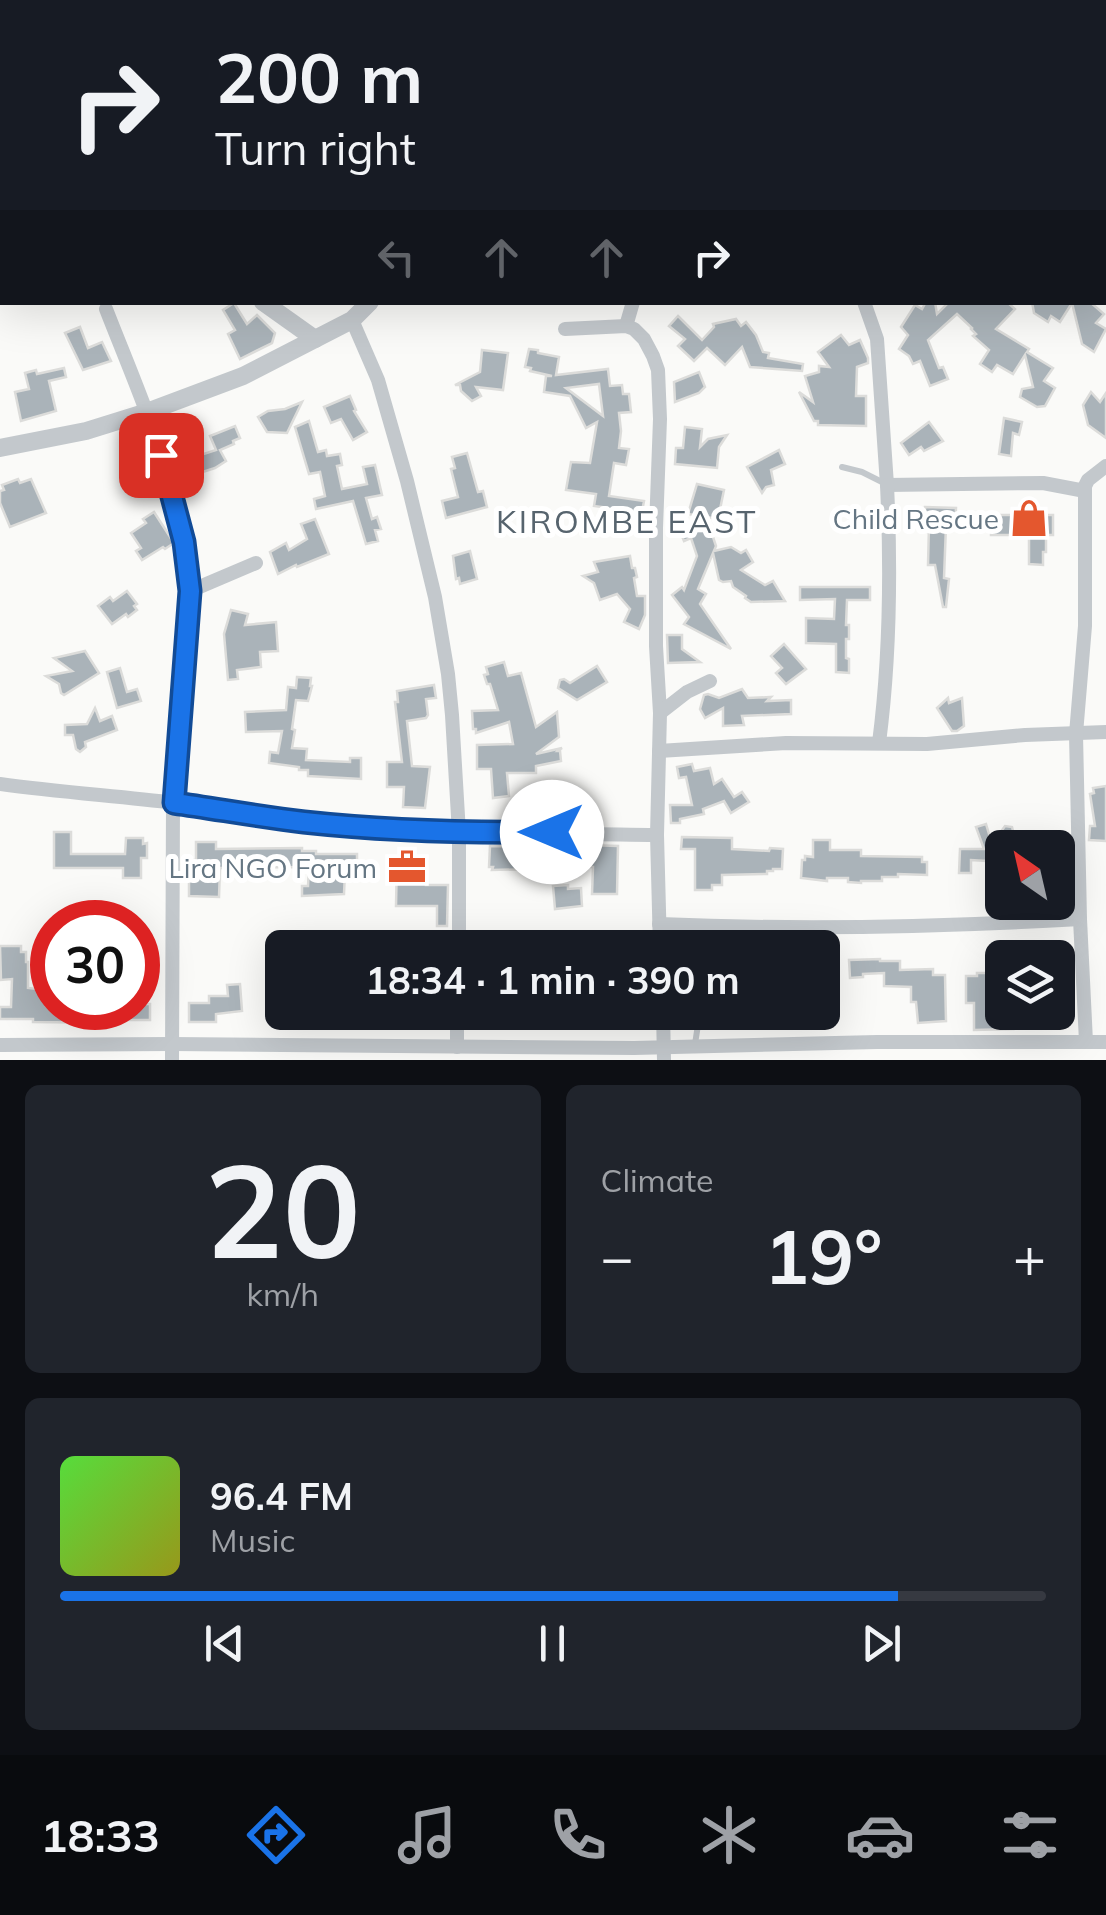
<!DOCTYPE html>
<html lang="en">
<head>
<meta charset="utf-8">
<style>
	:root { --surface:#171b24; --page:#20242c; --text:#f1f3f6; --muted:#9ea1a6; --line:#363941; --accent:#1a73e8 }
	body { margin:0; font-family:Mulish,sans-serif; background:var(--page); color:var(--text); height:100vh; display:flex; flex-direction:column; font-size:38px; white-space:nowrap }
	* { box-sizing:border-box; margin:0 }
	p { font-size:32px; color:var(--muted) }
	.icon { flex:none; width:55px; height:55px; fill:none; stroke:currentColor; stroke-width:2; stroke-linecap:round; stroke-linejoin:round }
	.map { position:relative; height:1060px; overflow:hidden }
	.side { display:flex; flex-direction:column; gap:25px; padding:25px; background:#0d0f14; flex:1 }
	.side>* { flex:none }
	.hud { position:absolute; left:0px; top:0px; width:1108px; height:305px; box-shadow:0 10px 40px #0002; background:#171b24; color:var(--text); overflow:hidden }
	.needle { width:65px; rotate:326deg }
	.controls { position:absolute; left:985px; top:830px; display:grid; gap:20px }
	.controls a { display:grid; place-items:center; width:90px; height:90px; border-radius:15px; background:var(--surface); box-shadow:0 10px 40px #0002; font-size:50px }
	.speed { position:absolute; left:30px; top:900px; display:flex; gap:20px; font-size:50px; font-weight:700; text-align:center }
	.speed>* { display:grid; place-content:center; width:130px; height:130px; border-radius:50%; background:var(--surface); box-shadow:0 10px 40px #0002; line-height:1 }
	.speed .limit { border:15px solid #d22; background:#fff; color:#111 }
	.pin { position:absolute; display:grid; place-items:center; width:85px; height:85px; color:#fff; margin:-42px; border-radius:20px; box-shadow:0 5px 15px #0006 }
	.me { position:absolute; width:110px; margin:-55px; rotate:270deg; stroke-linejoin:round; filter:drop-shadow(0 0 8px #0008) }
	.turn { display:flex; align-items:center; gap:35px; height:210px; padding:0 50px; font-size:45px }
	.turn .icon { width:130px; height:130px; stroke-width:2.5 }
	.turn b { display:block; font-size:70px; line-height:85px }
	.lanes { display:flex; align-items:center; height:95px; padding:0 50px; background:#0003; justify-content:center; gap:50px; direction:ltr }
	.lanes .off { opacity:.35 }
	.big { font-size:75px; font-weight:700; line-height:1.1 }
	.side .widget { flex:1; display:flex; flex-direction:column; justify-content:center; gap:15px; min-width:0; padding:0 35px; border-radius:15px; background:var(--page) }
	.side .dial { align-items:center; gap:0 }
	.dial b { font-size:130px; line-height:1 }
	.song { display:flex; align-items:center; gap:30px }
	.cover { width:120px; height:120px; border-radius:15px; background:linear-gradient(135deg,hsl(110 70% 55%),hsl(60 70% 35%)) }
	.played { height:10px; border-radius:5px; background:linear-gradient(90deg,var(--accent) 85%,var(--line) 85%) }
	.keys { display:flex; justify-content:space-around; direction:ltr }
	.heat { display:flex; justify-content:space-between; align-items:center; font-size:55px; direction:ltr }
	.side .tiles { flex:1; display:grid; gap:25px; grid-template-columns:1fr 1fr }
	.widget:last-child { grid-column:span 2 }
	.trip { position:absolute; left:265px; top:930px; width:575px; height:100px; border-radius:15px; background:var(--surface); box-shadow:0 10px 40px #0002; font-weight:700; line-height:100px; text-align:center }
	.menu { display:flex; height:160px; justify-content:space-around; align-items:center; background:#090b0e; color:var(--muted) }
	.menu .icon { width:70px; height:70px }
	.menu .on { color:var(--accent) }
	.menu b { font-size:45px; color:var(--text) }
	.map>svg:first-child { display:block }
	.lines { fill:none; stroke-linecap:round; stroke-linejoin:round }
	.stream { stroke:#bbc7cb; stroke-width:4 }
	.building { fill:#aab3b9; stroke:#dcdcda; stroke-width:2.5; fill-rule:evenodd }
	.service { stroke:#c3c8cc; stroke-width:6 }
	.minor { stroke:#c3c8cc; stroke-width:14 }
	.tertiary { stroke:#c3c8cc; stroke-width:18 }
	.route-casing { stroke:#114b97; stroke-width:25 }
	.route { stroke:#1a73e8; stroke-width:18 }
	.labels { text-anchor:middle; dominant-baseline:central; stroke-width:10; stroke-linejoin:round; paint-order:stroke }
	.poi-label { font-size:28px; fill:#657683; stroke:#fff; text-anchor:end }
	.quarter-label { font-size:32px; letter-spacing:2.5px; fill:#57646e; stroke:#fff }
</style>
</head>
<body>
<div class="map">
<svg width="1106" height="1060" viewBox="0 0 1106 1060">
	<rect width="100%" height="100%" fill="#fafaf8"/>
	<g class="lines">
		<g class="stream">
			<polyline points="206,0 206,2"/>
			<polyline points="187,2 189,0"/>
		</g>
	</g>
	<g class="building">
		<polygon points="926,302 935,302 937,314 949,302 1007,302 1015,309 996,329 1029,349 1027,352 1053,368 1044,381 1055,388 1045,406 1037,407 1020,397 1022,389 1033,387 1025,355 1013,374 997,365 992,372 980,364 989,350 973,336 976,334 971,329 972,328 957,314 928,340 939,368 943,367 948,379 930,386 920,361 913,364 909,356 899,349 908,335 901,327 915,305 922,309"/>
		<polygon points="1032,302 1090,302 1104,314 1096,323 1106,329 1094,352 1082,344 1072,303 1060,322 1051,316 1048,322 1034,313"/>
		<polygon points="234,303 247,324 257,315 275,333 272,343 240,359 228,334 235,330 223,310"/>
		<polygon points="678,316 702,340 714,327 713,324 736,319 741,326 746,322 756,335 763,352 769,353 768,358 803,364 802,371 750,367 742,347 725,365 707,348 694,361 678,346 685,339 669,326"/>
		<polygon points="80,327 88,348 102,342 111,361 83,370 65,333"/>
		<polygon points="841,335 849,345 860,340 868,358 868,363 857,367 856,396 866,396 866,426 818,425 818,421 814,421 799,392 813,402 805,376 819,372 819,366 829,367 818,352"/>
		<path d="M529,349L538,350V353L559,357L556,375L608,369L610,386L622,385L623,394H629L631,412L619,413L621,431L619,448L629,449L626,465L614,463L609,496L644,501L638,533L598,527L602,507L594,506L596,494L566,490L571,462L590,463L597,422L586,428L570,396L544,392L546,376H552L530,371L531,368L525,367ZM599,384L603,416L566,388Z"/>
		<polygon points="482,350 508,353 503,390 476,387 481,396 472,401 461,391 460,385 455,385 480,372"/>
		<polygon points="64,368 66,377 49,381 56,411 21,421 15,392 29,389 25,373 36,370 37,374"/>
		<polygon points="699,372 705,387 699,393 675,402 674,382"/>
		<polygon points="1091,392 1100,402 1106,393 1106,438 1088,425 1083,405"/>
		<polygon points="350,396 356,410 354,411 367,432 353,440 341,419 331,423 324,407"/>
		<polygon points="302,402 287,433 267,432 258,417 268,411 285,409"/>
		<polygon points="1004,418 1022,422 1019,435 1013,433 1011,456 999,454"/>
		<polygon points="309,421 318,452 326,450 327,456 340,454 342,465 337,466 342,489 367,484 363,467 375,465 382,495 366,498 372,519 377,517 381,529 375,530 378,541 366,544 353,501 316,509 314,499 325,496 320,472 309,474 295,427"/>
		<polygon points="929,422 943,441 924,451 921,447 909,455 901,443"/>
		<polygon points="235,426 240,438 233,441 234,444 220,450 226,461 215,468 184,478 179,462 216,450 210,436"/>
		<polygon points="685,427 702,429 700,447 708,439 727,435 719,447 717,468 675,464 676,448 683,448"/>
		<polygon points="779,450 785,464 771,470 774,485 766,487 762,493 747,467"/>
		<polygon points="467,453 478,492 483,491 487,507 446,518 442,501 458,497 451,469 455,468 452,457"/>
		<polygon points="18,479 20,483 31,479 46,513 10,527 0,503 0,491 4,490 2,485"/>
		<polygon points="697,484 724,490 718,519 688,514"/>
		<polygon points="925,507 956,508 955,526 946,526 944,578 949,579 946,607 943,607 935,565 928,565 929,525 925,525"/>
		<polygon points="154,512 174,543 165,549 163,547 142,560 136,551 141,548 131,533 146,523 143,519"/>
		<polygon points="991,515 1053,515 1053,535 1046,535 1046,552 1043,552 1043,565 1029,564 1029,535 991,535"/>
		<polygon points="315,519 329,554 297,567 296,565 278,574 270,552 286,543 289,550 307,539 301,524"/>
		<polygon points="708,522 716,546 714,551 731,547 741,553 746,550 753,562 741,570 765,585 773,581 785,601 751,602 745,598 746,596 733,587 731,581 723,582 719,580 713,553 698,589 706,594 700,604 731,649 684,624 689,617 672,595 682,587 684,590 697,556 691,538 684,541 680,531"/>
		<polygon points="470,551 477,579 460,584 459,578 456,579 453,556"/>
		<polygon points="630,556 632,568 635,568 637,577 634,578 637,596 645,596 645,615 639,629 624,622 630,609 617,594 600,600 594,583 583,576 598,572 594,562"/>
		<polygon points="800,587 870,587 870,600 847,600 846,625 849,625 849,639 846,639 846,658 849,659 849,673 836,672 836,644 806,643 806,618 834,619 835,599 800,600"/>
		<polygon points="127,591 137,604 134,606 137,610 128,617 126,614 112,624 98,606 110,597 113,601"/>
		<polygon points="231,610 248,614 245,625 276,622 278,651 260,652 261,667 237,670 238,679 228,680 224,634"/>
		<polygon points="667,635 682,635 682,649 700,662 668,663"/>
		<polygon points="784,644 806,669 786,684 776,673 782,668 771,656"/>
		<polygon points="85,651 99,673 64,695 61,693 59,684 46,676 72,671 54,658"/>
		<polygon points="504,662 508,676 521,673 536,727 557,712 559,737 536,754 562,748 558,751 560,751 561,761 536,766 536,773 507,773 509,796 493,798 491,769 477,769 477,745 513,744 509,722 476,733 476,729 473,729 472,711 498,710 490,684 487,684 484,675 488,674 486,667"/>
		<polygon points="597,666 607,682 577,700 558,688 560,680 564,679 570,683"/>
		<polygon points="120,668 127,692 137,689 141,701 117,708 107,672"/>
		<polygon points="297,677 311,678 310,686 312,686 308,701 296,700 292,729 295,730 292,748 307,749 306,760 350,762 350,758 361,758 361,779 308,776 308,770 299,770 299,767 269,763 270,752 278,753 282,731 246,732 245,712 286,710 288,687 296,688"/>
		<polygon points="434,685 436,698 426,699 428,715 426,718 407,721 412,766 430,767 425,808 403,807 404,787 387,787 387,762 402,762 395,702 398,702 397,691"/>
		<polygon points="742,689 748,698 771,697 767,701 791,700 791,714 742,716 744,725 723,726 723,708 705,718 700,709 704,695 708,694 719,698"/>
		<polygon points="948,698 949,703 962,698 964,726 957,731 952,731 937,708"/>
		<polygon points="95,708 100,721 112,716 117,730 85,742 86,747 80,752 76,749 73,735 65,735 65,725 87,724"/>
		<polygon points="692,764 694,771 710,768 714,784 722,779 734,797 742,792 749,802 731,813 724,801 703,809 704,814 680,819 680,823 671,823 670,805 692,805 686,777 679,778 677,767"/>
		<polygon points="1106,786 1106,841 1089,840 1090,826 1095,826 1090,794 1094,793 1093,788"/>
		<polygon points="986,824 992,844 1005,826 1012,827 1013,831 1002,848 1002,861 997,861 998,864 989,867 987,861 971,860 971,873 959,873 960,849 984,849 976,827"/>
		<polygon points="54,832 71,832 71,854 125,854 126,838 143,838 143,844 147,843 147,858 141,858 141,878 123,878 123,868 54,868"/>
		<polygon points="682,837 732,838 732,849 769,851 770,848 783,849 782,869 773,869 773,871 767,871 767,874 722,875 722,885 712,885 712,890 695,890 695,849 681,849"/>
		<polygon points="813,840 830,840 830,850 861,850 861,856 922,857 922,862 927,862 927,875 898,874 898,877 882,877 882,881 861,881 861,883 848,882 848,878 827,878 827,881 801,878 802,860 805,860 805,856 813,857"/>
		<polygon points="196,842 216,842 216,849 302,848 302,851 316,851 316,854 357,854 357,872 345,872 344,894 302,896 302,886 308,886 309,867 220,868 219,897 189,896 189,860 196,860"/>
		<polygon points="587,845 618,846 617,894 592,894 593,867 587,867"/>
		<polygon points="490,846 536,847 535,869 492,870 493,867 489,867"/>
		<polygon points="397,858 427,861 426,885 448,885 447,926 437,926 437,906 396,906"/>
		<polygon points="568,885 568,889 581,888 582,906 555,909 553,886"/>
		<polygon points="0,946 21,946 21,952 26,952 26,962 28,962 28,988 46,990 46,1006 50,1008 138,1008 138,1004 150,1004 150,1020 119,1020 119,1023 33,1022 33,1019 0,1019 0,1007 11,1007 12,979 1,980"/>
		<polygon points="880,959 880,961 900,961 900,970 933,969 933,975 945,975 946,1021 918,1023 916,1002 911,1002 911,987 884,986 884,973 863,974 863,977 850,978 849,960"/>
		<polygon points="977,973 994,973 994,981 1002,981 1002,1012 1052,1012 1052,1025 1012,1025 1013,1029 974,1030 974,1003 966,1003 966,976 977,976"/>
		<polygon points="240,984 242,1011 216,1014 216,1022 189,1022 189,1003 209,1003 209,996 228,996 227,985"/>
	</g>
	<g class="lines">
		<g class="service">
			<polyline points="842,467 862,472 886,484"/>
			<polyline points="695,1044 700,1012"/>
		</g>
		<g class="minor">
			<polyline points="560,0 561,2"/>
			<polyline points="424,2 434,0"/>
			<polyline points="0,56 2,57"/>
			<polyline points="1105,57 1106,56"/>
			<polyline points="864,302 877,339 887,485 1043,483 1085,491"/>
			<path d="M106,309C141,399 185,493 190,591L173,803L172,1060"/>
			<polyline points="352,320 378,380 407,481 435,597 448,674 452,715 459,833 459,948"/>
			<polyline points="626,326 633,302"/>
			<polyline points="565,329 626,326 634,329 644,339 653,356 658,370 660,419 656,528 656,646 660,713 657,835 660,948"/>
			<polyline points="190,591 256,563"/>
			<polyline points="660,713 687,692 710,681"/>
			<path d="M879,743C890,658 891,570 887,485"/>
			<polyline points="659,751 786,743 927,744 1025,735 1106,732"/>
			<path d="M0,784C58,792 117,796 175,803C246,812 317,825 388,829C477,835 567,833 657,835"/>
			<polyline points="1080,919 1086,1042"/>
			<path d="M659,924C798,930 942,927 1080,919L1076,734L1085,626V486L1088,480L1106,466"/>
			<polyline points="663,1012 664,1060"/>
			<polyline points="0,1045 172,1044 634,1048 877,1042 1106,1042"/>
			<polyline points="457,1047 457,1012"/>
		</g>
		<g class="tertiary">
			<polyline points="75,0 77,2"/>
			<polyline points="800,2 804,0"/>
			<polyline points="263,302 315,339"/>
			<polyline points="0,448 86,431 147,412 243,376 352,320 370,302"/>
		</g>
	</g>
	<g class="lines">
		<g class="route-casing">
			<path id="route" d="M161,455L184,542L190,591L174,803C217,809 261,817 304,822C387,831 469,833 552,832"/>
		</g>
		<use href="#route" class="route"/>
	</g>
	<defs>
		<g id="shop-bare" transform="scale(3)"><path d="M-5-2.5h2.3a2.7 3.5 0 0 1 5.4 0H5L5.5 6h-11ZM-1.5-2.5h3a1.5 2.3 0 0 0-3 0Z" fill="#e4572e" stroke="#fff" stroke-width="2.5" paint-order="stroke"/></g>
		<g id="office-bare" transform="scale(3)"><path d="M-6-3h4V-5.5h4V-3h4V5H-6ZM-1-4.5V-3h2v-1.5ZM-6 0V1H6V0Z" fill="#e4572e" stroke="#fff" stroke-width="2.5" paint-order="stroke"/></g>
	</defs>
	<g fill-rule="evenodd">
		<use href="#shop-bare" x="1029" y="518"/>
		<use href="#office-bare" x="407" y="867"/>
	</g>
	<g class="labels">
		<g class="poi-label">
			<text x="999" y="518">Child Rescue</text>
			<text x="377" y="867">Lira NGO Forum</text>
		</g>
		<g class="quarter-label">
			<text x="627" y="521">KIROMBE EAST</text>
		</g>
	</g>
</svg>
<div class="controls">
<a><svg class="needle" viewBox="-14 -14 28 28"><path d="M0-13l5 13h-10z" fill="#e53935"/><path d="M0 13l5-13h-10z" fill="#9ea1a6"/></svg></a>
<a><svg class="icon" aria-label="layers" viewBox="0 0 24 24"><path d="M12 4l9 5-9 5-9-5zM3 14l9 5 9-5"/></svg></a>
</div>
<div class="speed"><div class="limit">30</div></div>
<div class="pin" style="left:161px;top:455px;background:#d93025"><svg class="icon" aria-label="arrive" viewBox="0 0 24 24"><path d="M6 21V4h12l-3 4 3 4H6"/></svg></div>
<svg class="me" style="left:552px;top:832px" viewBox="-20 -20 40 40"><circle r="19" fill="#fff"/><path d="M0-13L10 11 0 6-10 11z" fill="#1a73e8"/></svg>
<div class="trip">18:34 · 1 min · 390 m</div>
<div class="hud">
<div class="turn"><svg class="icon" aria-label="right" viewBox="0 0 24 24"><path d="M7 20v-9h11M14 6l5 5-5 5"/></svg><div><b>200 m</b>Turn right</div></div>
<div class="lanes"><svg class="icon off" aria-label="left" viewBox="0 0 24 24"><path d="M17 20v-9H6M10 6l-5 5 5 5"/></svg><svg class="icon off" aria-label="ahead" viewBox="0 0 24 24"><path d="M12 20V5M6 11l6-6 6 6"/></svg><svg class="icon off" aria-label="ahead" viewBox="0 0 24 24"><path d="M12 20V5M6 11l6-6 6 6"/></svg><svg class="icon" aria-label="right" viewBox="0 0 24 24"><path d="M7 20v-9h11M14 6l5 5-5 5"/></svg></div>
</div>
</div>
<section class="side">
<div class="tiles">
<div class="widget dial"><b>20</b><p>km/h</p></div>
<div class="widget"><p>Climate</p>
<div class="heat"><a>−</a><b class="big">19°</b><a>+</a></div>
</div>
<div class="widget">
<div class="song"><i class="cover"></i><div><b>96.4 FM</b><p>Music</p></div></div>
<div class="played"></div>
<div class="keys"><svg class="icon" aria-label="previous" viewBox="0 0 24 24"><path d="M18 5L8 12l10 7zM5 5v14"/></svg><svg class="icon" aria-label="pause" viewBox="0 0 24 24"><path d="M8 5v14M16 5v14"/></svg><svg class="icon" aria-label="next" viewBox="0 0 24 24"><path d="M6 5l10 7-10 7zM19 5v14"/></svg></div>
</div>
</div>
</section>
<nav class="menu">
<b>18:33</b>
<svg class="icon on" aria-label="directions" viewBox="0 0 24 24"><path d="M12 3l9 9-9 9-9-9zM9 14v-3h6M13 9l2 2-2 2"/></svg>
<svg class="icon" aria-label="music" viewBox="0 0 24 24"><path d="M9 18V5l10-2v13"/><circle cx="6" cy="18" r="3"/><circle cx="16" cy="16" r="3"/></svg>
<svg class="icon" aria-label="phone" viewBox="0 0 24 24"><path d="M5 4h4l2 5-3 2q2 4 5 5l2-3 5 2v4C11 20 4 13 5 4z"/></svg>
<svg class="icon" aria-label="climate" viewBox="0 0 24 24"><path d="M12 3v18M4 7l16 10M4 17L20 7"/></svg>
<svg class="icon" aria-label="car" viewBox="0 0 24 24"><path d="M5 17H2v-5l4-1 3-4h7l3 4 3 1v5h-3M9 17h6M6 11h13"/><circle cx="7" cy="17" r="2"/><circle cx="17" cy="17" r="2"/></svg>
<svg class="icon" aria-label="filters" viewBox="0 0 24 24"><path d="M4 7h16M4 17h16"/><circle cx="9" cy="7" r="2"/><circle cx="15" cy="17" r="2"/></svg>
</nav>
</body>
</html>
